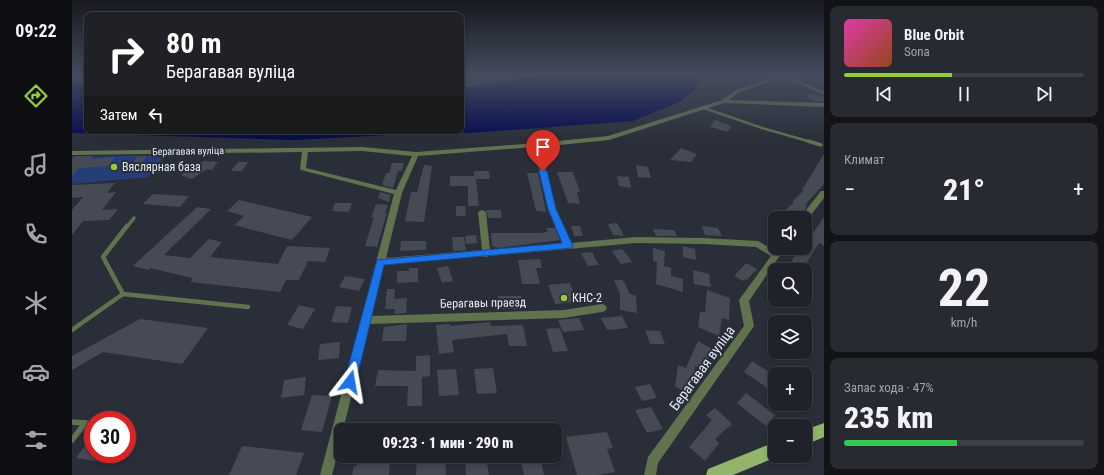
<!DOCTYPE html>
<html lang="ru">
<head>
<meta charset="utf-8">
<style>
	:root { --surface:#20222a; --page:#282a32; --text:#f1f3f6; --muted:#a2a4a8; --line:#3d3f47; --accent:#94cc3c }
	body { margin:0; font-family:"Roboto Condensed",sans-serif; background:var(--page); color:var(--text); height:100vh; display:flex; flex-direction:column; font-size:15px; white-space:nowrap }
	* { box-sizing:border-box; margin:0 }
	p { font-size:13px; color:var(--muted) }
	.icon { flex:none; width:22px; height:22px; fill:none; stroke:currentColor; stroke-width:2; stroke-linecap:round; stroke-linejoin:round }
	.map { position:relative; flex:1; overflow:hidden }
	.panel { display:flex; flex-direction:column; gap:6px; padding:6px; background:#121317; width:280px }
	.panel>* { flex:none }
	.hud { position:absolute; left:12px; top:12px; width:380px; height:122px; border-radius:8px; box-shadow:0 2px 6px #0003,0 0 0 1px var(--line); background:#202124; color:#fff; overflow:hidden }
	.fabs { position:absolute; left:696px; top:211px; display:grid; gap:8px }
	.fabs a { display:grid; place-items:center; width:44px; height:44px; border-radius:8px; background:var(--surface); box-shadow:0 2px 6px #0003,0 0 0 1px var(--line); font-size:20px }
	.speed { position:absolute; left:12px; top:411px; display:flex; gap:8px; font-size:20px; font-weight:700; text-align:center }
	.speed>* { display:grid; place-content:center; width:52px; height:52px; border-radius:50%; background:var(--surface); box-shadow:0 2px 6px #0003,0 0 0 1px var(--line); line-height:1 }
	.speed .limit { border:6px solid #d22; background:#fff; color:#111 }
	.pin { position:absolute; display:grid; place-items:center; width:34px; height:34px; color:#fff; margin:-41px -17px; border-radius:50% 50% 50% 0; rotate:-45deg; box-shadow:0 0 4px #0007 }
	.pin .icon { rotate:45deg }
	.me { position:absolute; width:44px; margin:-22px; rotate:14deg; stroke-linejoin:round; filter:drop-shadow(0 0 3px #0008) }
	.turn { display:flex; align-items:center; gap:14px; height:84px; padding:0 16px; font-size:18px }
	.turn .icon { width:52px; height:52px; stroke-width:2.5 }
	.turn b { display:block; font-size:28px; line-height:34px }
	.then { display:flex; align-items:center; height:38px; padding:0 16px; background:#0003; gap:8px; font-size:15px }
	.big { font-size:30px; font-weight:800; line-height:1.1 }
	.panel .card { flex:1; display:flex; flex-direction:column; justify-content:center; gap:6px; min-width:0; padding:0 14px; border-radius:8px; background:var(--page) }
	.panel .dial { align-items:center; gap:0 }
	.dial b { font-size:52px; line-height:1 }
	.song { display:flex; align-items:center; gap:12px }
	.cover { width:48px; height:48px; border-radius:6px; background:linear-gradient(135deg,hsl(320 70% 55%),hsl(20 70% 35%)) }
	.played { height:4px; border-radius:2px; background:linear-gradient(90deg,var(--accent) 45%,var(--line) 45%) }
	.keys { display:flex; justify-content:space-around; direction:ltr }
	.heat { display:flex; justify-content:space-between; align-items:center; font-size:22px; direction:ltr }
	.charge { height:6px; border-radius:3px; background:linear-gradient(90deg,#34c759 47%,var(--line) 0) }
	.trip { position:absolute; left:262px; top:423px; width:228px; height:40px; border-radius:8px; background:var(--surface); box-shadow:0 2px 6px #0003,0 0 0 1px var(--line); font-weight:800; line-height:40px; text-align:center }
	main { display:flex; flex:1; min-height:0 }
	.menu { display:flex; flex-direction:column; width:72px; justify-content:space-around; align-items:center; background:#0d0e11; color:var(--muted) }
	.menu .icon { width:28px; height:28px }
	.menu .selected { color:var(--accent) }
	.menu b { font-size:18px; color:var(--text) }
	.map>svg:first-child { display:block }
	.green { fill:#273d77 }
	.water { fill:#030950 }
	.building { fill:#454a55 }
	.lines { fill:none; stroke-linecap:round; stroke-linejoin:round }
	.path { stroke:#6f737c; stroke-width:1.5; stroke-dasharray:0.5 2; stroke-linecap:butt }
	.service-far3 { stroke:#61724f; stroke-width:2.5 }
	.service-far2 { stroke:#61724f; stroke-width:3.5 }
	.service-far1 { stroke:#61724f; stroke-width:4.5 }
	.service { stroke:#61724f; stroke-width:5.5 }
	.minor { fill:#61724f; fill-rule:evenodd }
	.primary { fill:#93b46b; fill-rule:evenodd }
	.route { fill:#1a73e8; stroke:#114b97 }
	.poi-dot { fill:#94cc3c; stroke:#2a2e38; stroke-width:1.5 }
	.labels { text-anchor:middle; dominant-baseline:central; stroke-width:4; stroke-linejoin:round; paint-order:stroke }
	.far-street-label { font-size:10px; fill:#e8ebf2; stroke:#2a2e38 }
	.poi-label { font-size:12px; fill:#e8ebf2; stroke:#2a2e38; text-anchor:start }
	.street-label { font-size:12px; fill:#e8ebf2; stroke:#2a2e38 }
	.near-street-label { font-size:14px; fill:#e8ebf2; stroke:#2a2e38 }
</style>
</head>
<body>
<main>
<nav class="menu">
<b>09:22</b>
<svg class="icon selected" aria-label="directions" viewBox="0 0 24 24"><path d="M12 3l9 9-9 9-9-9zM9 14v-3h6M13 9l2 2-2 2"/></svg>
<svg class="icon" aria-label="music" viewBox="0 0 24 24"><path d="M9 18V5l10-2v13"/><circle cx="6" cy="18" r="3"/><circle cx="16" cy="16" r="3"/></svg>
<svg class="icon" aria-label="phone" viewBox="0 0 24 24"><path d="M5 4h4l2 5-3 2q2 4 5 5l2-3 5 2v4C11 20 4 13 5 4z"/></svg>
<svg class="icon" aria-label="climate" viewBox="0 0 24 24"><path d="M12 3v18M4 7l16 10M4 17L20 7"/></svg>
<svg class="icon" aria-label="car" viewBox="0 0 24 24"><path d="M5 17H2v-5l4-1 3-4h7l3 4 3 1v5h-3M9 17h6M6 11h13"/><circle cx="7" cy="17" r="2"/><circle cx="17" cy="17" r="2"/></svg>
<svg class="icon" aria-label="filters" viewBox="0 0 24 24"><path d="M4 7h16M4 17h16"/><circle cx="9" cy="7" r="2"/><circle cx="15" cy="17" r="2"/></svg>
</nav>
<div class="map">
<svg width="752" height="475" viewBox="0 0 752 475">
	<rect width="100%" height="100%" fill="#2a2e38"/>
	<g class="green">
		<polygon points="389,75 483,75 389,90"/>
		<polygon points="94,155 76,177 0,184 0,157"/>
	</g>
	<g class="water">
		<polygon points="471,75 646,75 628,80 622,90 608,102 561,121 397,133 369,131 389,131 389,88"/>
		<polygon points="0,83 15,83 15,131 349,131 316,135 222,140 0,133"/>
	</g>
	<g class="building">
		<polygon points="733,94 752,96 752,102 741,101"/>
		<polygon points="643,120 660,126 655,132 638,127"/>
		<polygon points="609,148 625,154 619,162 598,160"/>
		<polygon points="752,154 752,184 733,205 735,206 731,212 724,218 708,218 717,211 714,209 722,203 720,202 731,191 730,190"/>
		<polygon points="3,156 21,156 18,159 43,157 36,166 8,168 0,175 0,159"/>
		<polygon points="66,156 75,156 67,168 57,168"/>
		<polygon points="132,161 146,162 140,170 135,169 120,179 109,175"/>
		<polygon points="166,162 176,162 170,171 159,171"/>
		<polygon points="320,163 332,163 330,171 326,171 321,188 310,185 314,173 317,173"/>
		<polygon points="352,165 360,166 352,222 333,221 339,192 345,192"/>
		<polygon points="564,165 576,167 579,178 566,177"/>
		<polygon points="402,171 417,171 418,179 404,179 407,206 396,206 396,186 378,186 378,176 402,176"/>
		<polygon points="485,172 501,172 508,192 505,192 508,204 496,203"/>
		<polygon points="455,173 466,173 474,212 464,211"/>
		<polygon points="545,176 557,177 559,188 547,186"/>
		<polygon points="43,183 35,193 44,192 30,210 46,209 37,220 11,221 0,235 0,210 11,197 0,198 0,185"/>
		<polygon points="308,192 319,195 317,202 306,198"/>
		<polygon points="81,194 117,196 108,207 71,204"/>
		<polygon points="167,200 240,217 220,240 162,225 172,216 155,211"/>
		<polygon points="263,203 280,203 277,212 260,211"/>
		<polygon points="304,204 316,205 313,213 315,213 305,247 293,246 302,217 299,217"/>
		<polygon points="384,206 393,206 394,216 384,216"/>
		<polygon points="125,207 139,209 92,255 118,258 137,239 150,242 138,257 206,264 215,246 258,248 253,262 236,261 227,280 214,280 208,292 119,282 120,278 78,268 77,270 61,266"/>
		<polygon points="414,210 429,210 430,218 416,218"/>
		<polygon points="752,217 752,246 747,243 730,270 717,270 721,258 729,248 733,248 733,245"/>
		<polygon points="545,223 552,236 541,235 536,224"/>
		<polygon points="499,226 508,226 511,236 502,236"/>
		<polygon points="630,226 646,228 650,236 633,235"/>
		<polygon points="474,228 483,228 488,240 426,248 420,246 419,233 466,233 476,232"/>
		<polygon points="581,229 602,230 605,236 584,236"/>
		<polygon points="404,235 405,243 394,244 393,236"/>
		<polygon points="380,237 392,237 394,250 381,251"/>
		<polygon points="329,241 354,241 354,250 328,251"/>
		<polygon points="611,246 623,249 624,260 611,257"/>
		<polygon points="581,248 593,251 592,266 599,268 599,276 611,279 611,292 584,284 585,262 581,261"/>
		<polygon points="550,249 556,256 560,262 549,264 540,251"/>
		<polygon points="520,252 527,265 516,266 509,253"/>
		<polygon points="468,259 470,268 464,268 468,284 450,284 446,260"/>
		<polygon points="674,263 685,269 675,280 673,279 671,281 662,276"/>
		<polygon points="376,266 381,281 370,283 365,268"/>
		<polygon points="337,268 346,268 346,282 325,283 325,271 337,271"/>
		<polygon points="621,270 637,274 639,287 622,284"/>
		<polygon points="273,276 293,279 287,291 267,287"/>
		<polygon points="542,280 551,280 558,294 564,296 565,313 548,310 548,294"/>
		<polygon points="498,283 505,302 483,304 476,285"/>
		<polygon points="315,289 323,289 322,299 335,298 334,313 322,314 323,309 313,309"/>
		<polygon points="635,290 658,298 657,320 650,318 647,336 626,327 628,311 633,313"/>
		<polygon points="426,296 449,296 451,309 427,309"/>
		<polygon points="227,305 243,309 231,329 215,325"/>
		<polygon points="264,306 280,307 276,323 259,322"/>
		<polygon points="550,316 556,328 535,330 529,318"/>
		<polygon points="507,318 512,330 491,332 486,320"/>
		<polygon points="68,319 136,328 110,364 31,352 0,370 0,356"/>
		<polygon points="418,322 419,326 451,325 455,346 437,346 435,334 380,340 382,352 367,354 364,325 378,324 378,326"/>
		<polygon points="335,324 334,341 310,341 312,327"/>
		<polygon points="488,328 496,351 481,352 474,329"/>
		<polygon points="573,330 588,331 593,344 578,344"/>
		<polygon points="626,341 640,349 630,370 623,366 620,394 603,387 606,365 614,368"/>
		<polygon points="268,342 267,358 246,360 248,344"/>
		<polygon points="358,355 358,376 350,377 350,406 335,406 336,386 303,386 306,370 344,371 344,356"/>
		<polygon points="680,361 703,376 703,387 700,391 672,372"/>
		<polygon points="421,368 425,393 405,394 402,369"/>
		<polygon points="384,369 387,395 367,396 365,370"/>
		<polygon points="234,377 232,395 209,398 212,380"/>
		<polygon points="578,384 585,398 570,401 563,387"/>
		<polygon points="674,393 703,415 694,426 665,403"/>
		<polygon points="240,395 260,396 250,432 229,430"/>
		<polygon points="579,407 591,429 575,433 563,410"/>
		<polygon points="643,408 660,424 643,439 647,443 633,461 617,447 640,420 634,415"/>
		<polygon points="535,432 541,448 535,449 543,472 526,475 505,475 494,437"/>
		<polygon points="21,435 21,454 50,454 43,464 4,458"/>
		<polygon points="170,446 232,453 224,475 157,475"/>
		<polygon points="286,456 318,456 317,475 280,475 282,466 285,466"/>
		<polygon points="345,456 373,456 374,475 344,475"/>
		<polygon points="393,456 414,456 417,475 394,475"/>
		<polygon points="448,456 468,456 472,475 452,475"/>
	</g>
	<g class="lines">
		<g class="path">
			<polyline points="729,76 752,76"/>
			<polyline points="0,79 15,79"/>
		</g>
		<g class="service-far3">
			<polyline points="712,76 752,93"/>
			<polyline points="632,108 690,128 739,142"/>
		</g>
		<g class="service-far2">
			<polyline points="736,141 749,145"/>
			<polyline points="55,227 62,218"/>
		</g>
		<g class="service-far1">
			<polyline points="51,294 31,257 55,226"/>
			<polyline points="0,330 51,294 176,307"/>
		</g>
		<g class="service">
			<polyline points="0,422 13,423"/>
			<polyline points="0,440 13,423 21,424"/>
		</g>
		<g class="minor">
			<path d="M710,75L714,76L668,92L657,100L752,103V107L652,103L537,140L468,147L484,209L499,243L564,237L632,238L686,241L703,251L705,248H713L677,301L682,326L680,329L586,463L584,475H572L576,457L672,326L667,300L699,256L684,247L632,244L564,243L417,256L414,257L411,256L312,265L299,316L492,310L530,304L533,305L535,308L533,311L530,312L492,318L297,324L271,430H269V440L260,475H248L322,194L229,170L228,169L230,152L0,155V151L290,147L344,152L465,143L536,136L650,100L664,90ZM462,147L476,209L491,243L418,250L414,212L410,210L406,212L410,250L314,258L330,193L346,156ZM290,151L340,156L324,190L234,168L236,152Z"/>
			<polygon points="749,191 752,191 752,198 735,220 733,220 733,218 728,218"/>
		</g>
		<g class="primary">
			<polygon points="752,423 752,437 733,445 733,430"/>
			<polygon points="703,442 703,456 707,456 661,475 634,475 636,469"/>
		</g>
	</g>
	<linearGradient id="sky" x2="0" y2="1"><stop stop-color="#17191f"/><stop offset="0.53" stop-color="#444c5e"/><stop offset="1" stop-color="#444c5e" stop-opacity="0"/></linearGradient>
	<rect width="752" height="142" fill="url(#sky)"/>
	<polygon class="route" points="468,169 471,169 475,171 484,209 501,246 500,248 312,265 284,382 282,386 278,388 274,386 272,382 305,260 490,243 476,209 467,171"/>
	<g class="poi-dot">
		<circle cx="42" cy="167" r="4"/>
		<circle cx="492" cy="298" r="4"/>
	</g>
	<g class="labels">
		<g class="far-street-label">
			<text transform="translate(116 151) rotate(-1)">Берагавая вуліца</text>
		</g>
		<g class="poi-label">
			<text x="50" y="167">Вяслярная база</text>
			<text x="500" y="298">КНС-2</text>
		</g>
		<g class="street-label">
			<text transform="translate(411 303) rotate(-1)">Берагавы праезд</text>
		</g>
		<g class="near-street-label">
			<text transform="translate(630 368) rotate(-54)">Берагавая вуліца</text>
		</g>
	</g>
</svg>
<div class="fabs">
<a><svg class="icon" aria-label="sound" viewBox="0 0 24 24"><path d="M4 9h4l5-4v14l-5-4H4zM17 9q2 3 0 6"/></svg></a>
<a><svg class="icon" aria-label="search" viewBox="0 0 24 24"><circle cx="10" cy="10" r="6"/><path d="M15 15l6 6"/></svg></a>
<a><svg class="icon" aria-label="layers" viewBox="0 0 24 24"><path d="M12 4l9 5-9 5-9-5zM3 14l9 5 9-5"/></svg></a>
<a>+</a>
<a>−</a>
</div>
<div class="speed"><div class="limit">30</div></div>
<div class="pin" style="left:471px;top:171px;background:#d93025"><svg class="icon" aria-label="arrive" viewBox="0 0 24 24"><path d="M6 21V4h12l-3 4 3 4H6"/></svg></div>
<svg class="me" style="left:278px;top:382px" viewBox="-20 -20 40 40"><path d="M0-17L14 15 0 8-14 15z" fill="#1a73e8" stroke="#fff" stroke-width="4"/></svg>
<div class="trip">09:23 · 1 мин · 290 m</div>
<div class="hud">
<div class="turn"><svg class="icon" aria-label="right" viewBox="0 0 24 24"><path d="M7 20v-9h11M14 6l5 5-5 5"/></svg><div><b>80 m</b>Берагавая вуліца</div></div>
<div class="then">Затем<svg class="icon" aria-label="left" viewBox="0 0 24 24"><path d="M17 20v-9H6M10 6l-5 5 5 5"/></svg></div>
</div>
</div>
<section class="panel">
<div class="card">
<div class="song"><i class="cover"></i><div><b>Blue Orbit</b><p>Sona</p></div></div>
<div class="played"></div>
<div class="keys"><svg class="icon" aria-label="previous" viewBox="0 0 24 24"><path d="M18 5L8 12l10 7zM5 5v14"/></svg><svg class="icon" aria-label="pause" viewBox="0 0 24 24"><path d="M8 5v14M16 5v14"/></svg><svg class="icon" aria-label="next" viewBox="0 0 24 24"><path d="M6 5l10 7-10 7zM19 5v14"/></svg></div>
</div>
<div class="card"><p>Климат</p>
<div class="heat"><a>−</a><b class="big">21°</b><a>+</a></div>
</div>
<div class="card dial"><b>22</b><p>km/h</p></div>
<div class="card"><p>Запас хода · 47%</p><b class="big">235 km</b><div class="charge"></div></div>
</section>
</main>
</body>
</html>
